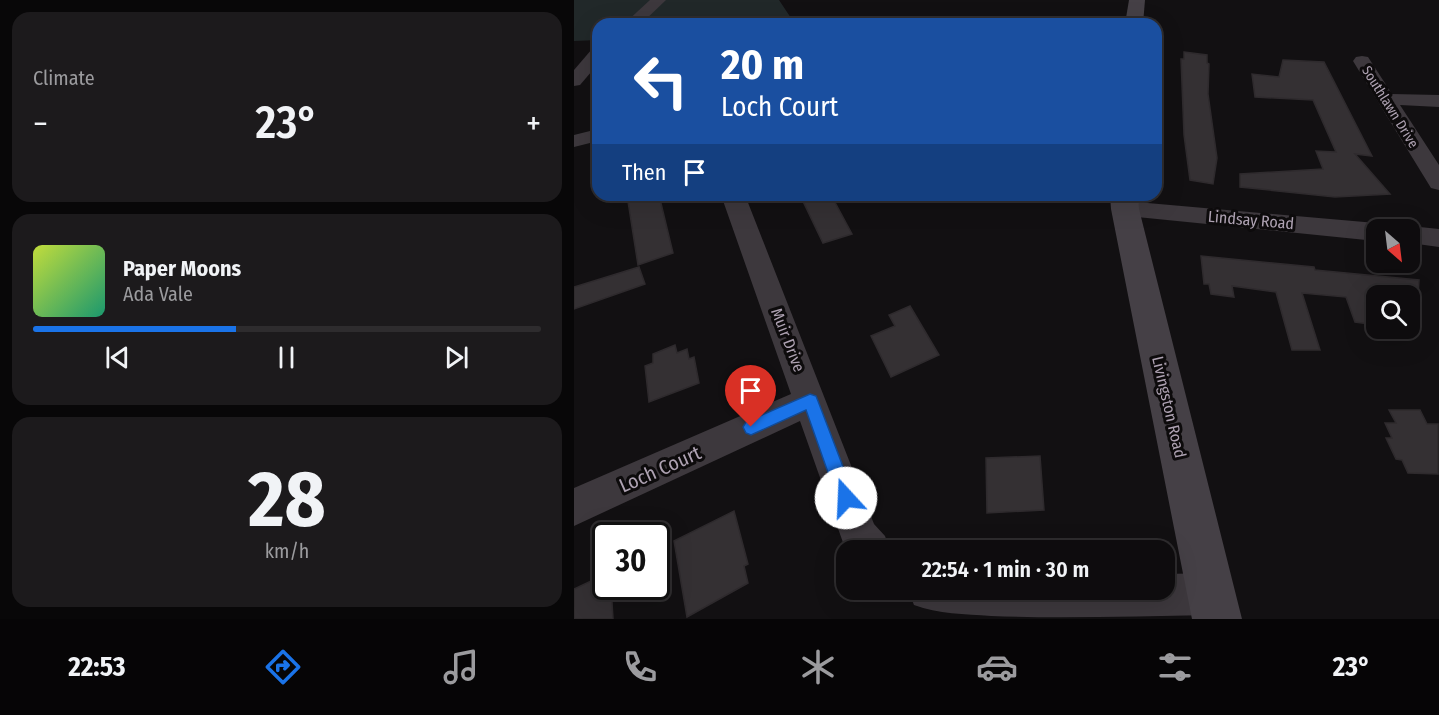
<!DOCTYPE html>
<html lang="en">
<head>
<meta charset="utf-8">
<style>
	:root { --surface:#0e0c0e; --page:#1c1a1c; --text:#f1f3f6; --muted:#9b9b9e; --line:#2e2c2e; --accent:#1a73e8 }
	body { margin:0; font-family:"Fira Sans Condensed",sans-serif; background:var(--page); color:var(--text); height:100vh; display:flex; flex-direction:column; font-size:22px; white-space:nowrap }
	* { box-sizing:border-box; margin:0 }
	p { font-size:20px; color:var(--muted) }
	.icon { flex:none; width:33px; height:33px; fill:none; stroke:currentColor; stroke-width:2; stroke-linecap:round; stroke-linejoin:round }
	.map { position:relative; flex:1; overflow:hidden }
	.side { display:flex; flex-direction:column; gap:12px; padding:12px; background:#080708; width:574px }
	.side>* { flex:none }
	.banner { position:absolute; left:18px; top:18px; width:570px; height:183px; border-radius:18px; box-shadow:0 6px 24px #0002,0 0 0 2px var(--line); background:#1a4fa0; color:#fff; overflow:hidden }
	.needle { width:39px; rotate:152deg }
	.tools { position:absolute; left:792px; top:219px; display:grid; gap:12px }
	.tools a { display:grid; place-items:center; width:54px; height:54px; border-radius:12px; background:var(--surface); box-shadow:0 6px 24px #0002,0 0 0 2px var(--line); font-size:30px }
	.speed { position:absolute; left:18px; top:522px; display:flex; gap:12px; font-size:30px; font-weight:700; text-align:center }
	.speed>* { display:grid; place-content:center; width:78px; height:78px; border-radius:50%; background:var(--surface); box-shadow:0 6px 24px #0002,0 0 0 2px var(--line); line-height:1 }
	.speed .limit { border:3px solid #111; border-radius:9px; background:#fff; color:#111 }
	.pin { position:absolute; display:grid; place-items:center; width:51px; height:51px; color:#fff; margin:-62px -26px; border-radius:50% 50% 50% 0; rotate:-45deg; box-shadow:0 0 6px #0007 }
	.pin .icon { rotate:45deg }
	.me { position:absolute; width:66px; margin:-33px; rotate:340deg; stroke-linejoin:round; filter:drop-shadow(0 0 4px #0008) }
	.turn { display:flex; align-items:center; gap:21px; height:126px; padding:0 30px; font-size:27px }
	.turn .icon { width:78px; height:78px; stroke-width:2.5 }
	.turn b { display:block; font-size:42px; line-height:51px }
	.then { display:flex; align-items:center; height:57px; padding:0 30px; background:#0003; gap:12px; font-size:22px }
	.big { font-size:45px; font-weight:600; line-height:1.1 }
	.side .card { flex:1; display:flex; flex-direction:column; justify-content:center; gap:9px; min-width:0; padding:0 21px; border-radius:18px; background:var(--page) }
	.side .dial { align-items:center; gap:0 }
	.dial b { font-size:78px; line-height:1 }
	.song { display:flex; align-items:center; gap:18px }
	.cover { width:72px; height:72px; border-radius:9px; background:linear-gradient(135deg,hsl(70 70% 55%),hsl(160 70% 35%)) }
	.played { height:6px; border-radius:3px; background:linear-gradient(90deg,var(--accent) 40%,var(--line) 40%) }
	.keys { display:flex; justify-content:space-around; direction:ltr }
	.heat { display:flex; justify-content:space-between; align-items:center; font-size:33px; direction:ltr }
	.trip { position:absolute; left:262px; top:540px; width:339px; height:60px; border-radius:18px; background:var(--surface); box-shadow:0 6px 24px #0002,0 0 0 2px var(--line); font-weight:600; line-height:60px; text-align:center }
	.tab-bar { display:flex; height:96px; justify-content:space-around; align-items:center; background:#060506; color:var(--muted) }
	.tab-bar .icon { width:42px; height:42px }
	.tab-bar .selected { color:var(--accent) }
	.tab-bar b { font-size:27px; color:var(--text) }
	main { display:flex; flex:1; min-height:0 }
	.map>svg:first-child { display:block }
	.green { fill:#212829 }
	.building { fill:#343033; stroke:#2e2a2d; stroke-width:1.5 }
	.lines { fill:none; stroke-linecap:round; stroke-linejoin:round }
	.minor { fill:#3d383d; fill-rule:evenodd }
	.secondary { fill:#454046; fill-rule:evenodd }
	.route { fill:#1a73e8; stroke:#114b97; stroke-width:1.5 }
	.labels { text-anchor:middle; dominant-baseline:central; stroke-width:6; stroke-linejoin:round; paint-order:stroke }
	.far-street-label { font-size:14px; fill:#aea2b2; stroke:#0d0b0c }
	.street-label { font-size:16px; fill:#aea2b2; stroke:#0d0b0c }
	.near-street-label { font-size:20px; fill:#aea2b2; stroke:#0d0b0c }
</style>
</head>
<body>
<main>
<section class="side">
<div class="card"><p>Climate</p>
<div class="heat"><a>−</a><b class="big">23°</b><a>+</a></div>
</div>
<div class="card">
<div class="song"><i class="cover"></i><div><b>Paper Moons</b><p>Ada Vale</p></div></div>
<div class="played"></div>
<div class="keys"><svg class="icon" aria-label="previous" viewBox="0 0 24 24"><path d="M18 5L8 12l10 7zM5 5v14"/></svg><svg class="icon" aria-label="pause" viewBox="0 0 24 24"><path d="M8 5v14M16 5v14"/></svg><svg class="icon" aria-label="next" viewBox="0 0 24 24"><path d="M6 5l10 7-10 7zM19 5v14"/></svg></div>
</div>
<div class="card dial"><b>28</b><p>km/h</p></div>
</section>
<div class="map">
<svg width="865" height="619" viewBox="0 0 865 619">
	<rect width="100%" height="100%" fill="#121012"/>
	<polygon class="green" points="0,0 205,0 221,24 24,24 24,40 0,41"/>
	<g class="building">
		<polygon points="610,52 633,55 633,63 635,64 634,94 643,158 639,184 616,180 610,135 607,59 610,59"/>
		<polygon points="709,60 750,62 798,156 781,154 816,194 761,197 666,187 666,174 749,169 742,151 762,152 739,100 681,97 678,74 705,77"/>
		<polygon points="53,195 85,195 99,253 64,265"/>
		<polygon points="226,195 257,195 278,234 249,243"/>
		<polygon points="627,256 740,267 741,270 845,280 844,296 802,296 802,325 781,322 772,297 728,293 746,350 718,350 702,292 658,286 660,297 637,294 635,284 630,284"/>
		<polygon points="65,267 71,284 0,309 0,287"/>
		<polygon points="336,306 365,355 317,377 297,336 321,326 315,315"/>
		<polygon points="101,345 103,353 113,349 115,359 120,357 125,383 75,402 71,366 79,363 79,354"/>
		<polygon points="815,410 846,410 853,424 864,424 864,474 834,473 828,460 822,459 812,438 818,438 811,423 822,423"/>
		<polygon points="466,456 470,510 413,513 412,458"/>
		<polygon points="160,511 174,564 170,566 174,583 113,617 100,541"/>
		<polygon points="32,574 32,586 37,586 39,619 0,619 0,589"/>
	</g>
	<g class="lines">
		<g class="minor">
			<polygon points="76,0 92,0 67,24 50,24"/>
			<polygon points="24,48 24,64 6,85 0,86 0,70 18,49"/>
			<polygon points="788,56 794,57 818,94 865,95 865,107 826,105 865,165 865,190 857,188 779,61 782,57"/>
			<polygon points="24,129 24,141 0,147 0,135"/>
			<polygon points="147,195 171,195 300,524 311,536 316,550 272,551 226,421 0,526 0,488 217,394"/>
			<polygon points="551,201 802,223 811,226 813,230 802,230 802,241 543,215 539,209 543,203"/>
			<polygon points="836,226 865,229 865,247 836,243 836,230 827,230"/>
			<path d="M637,573L652,579L658,594L652,609L637,615C564,616 490,619 417,616C391,614 364,614 340,605L334,590H591V574Z"/>
		</g>
		<g class="secondary">
			<polygon points="555,0 571,0 569,24 551,24"/>
			<polygon points="536,195 564,195 565,209 668,619 618,619 537,209"/>
		</g>
	</g>
	<polygon class="route" points="236,394 242,396 244,401 281,498 278,504 272,507 266,504 263,498 232,410 177,435 172,433 169,427 172,422"/>
	<g class="labels">
		<g class="far-street-label">
			<text transform="translate(816 107) rotate(58)">Southlawn Drive</text>
		</g>
		<g class="street-label">
			<text transform="translate(677 220) rotate(5)">Lindsay Road</text>
			<text transform="translate(214 340) rotate(69)">Muir Drive</text>
			<text transform="translate(595 407) rotate(77)">Livingston Road</text>
		</g>
		<g class="near-street-label">
			<text transform="translate(86 469) rotate(-24)">Loch Court</text>
		</g>
	</g>
</svg>
<div class="tools">
<a><svg class="needle" viewBox="-14 -14 28 28"><path d="M0-13l5 13h-10z" fill="#e53935"/><path d="M0 13l5-13h-10z" fill="#9b9b9e"/></svg></a>
<a><svg class="icon" aria-label="search" viewBox="0 0 24 24"><circle cx="10" cy="10" r="6"/><path d="M15 15l6 6"/></svg></a>
</div>
<div class="speed"><div class="limit">30</div></div>
<div class="pin" style="left:177px;top:427px;background:#d93025"><svg class="icon" aria-label="arrive" viewBox="0 0 24 24"><path d="M6 21V4h12l-3 4 3 4H6"/></svg></div>
<svg class="me" style="left:272px;top:498px" viewBox="-20 -20 40 40"><circle r="19" fill="#fff"/><path d="M0-13L10 11 0 6-10 11z" fill="#1a73e8"/></svg>
<div class="trip">22:54 · 1 min · 30 m</div>
<div class="banner">
<div class="turn"><svg class="icon" aria-label="left" viewBox="0 0 24 24"><path d="M17 20v-9H6M10 6l-5 5 5 5"/></svg><div><b>20 m</b>Loch Court</div></div>
<div class="then">Then<svg class="icon" aria-label="arrive" viewBox="0 0 24 24"><path d="M6 21V4h12l-3 4 3 4H6"/></svg></div>
</div>
</div>
</main>
<nav class="tab-bar">
<b>22:53</b>
<svg class="icon selected" aria-label="directions" viewBox="0 0 24 24"><path d="M12 3l9 9-9 9-9-9zM9 14v-3h6M13 9l2 2-2 2"/></svg>
<svg class="icon" aria-label="music" viewBox="0 0 24 24"><path d="M9 18V5l10-2v13"/><circle cx="6" cy="18" r="3"/><circle cx="16" cy="16" r="3"/></svg>
<svg class="icon" aria-label="phone" viewBox="0 0 24 24"><path d="M5 4h4l2 5-3 2q2 4 5 5l2-3 5 2v4C11 20 4 13 5 4z"/></svg>
<svg class="icon" aria-label="climate" viewBox="0 0 24 24"><path d="M12 3v18M4 7l16 10M4 17L20 7"/></svg>
<svg class="icon" aria-label="car" viewBox="0 0 24 24"><path d="M5 17H2v-5l4-1 3-4h7l3 4 3 1v5h-3M9 17h6M6 11h13"/><circle cx="7" cy="17" r="2"/><circle cx="17" cy="17" r="2"/></svg>
<svg class="icon" aria-label="filters" viewBox="0 0 24 24"><path d="M4 7h16M4 17h16"/><circle cx="9" cy="7" r="2"/><circle cx="15" cy="17" r="2"/></svg>
<b>23°</b>
</nav>
</body>
</html>
